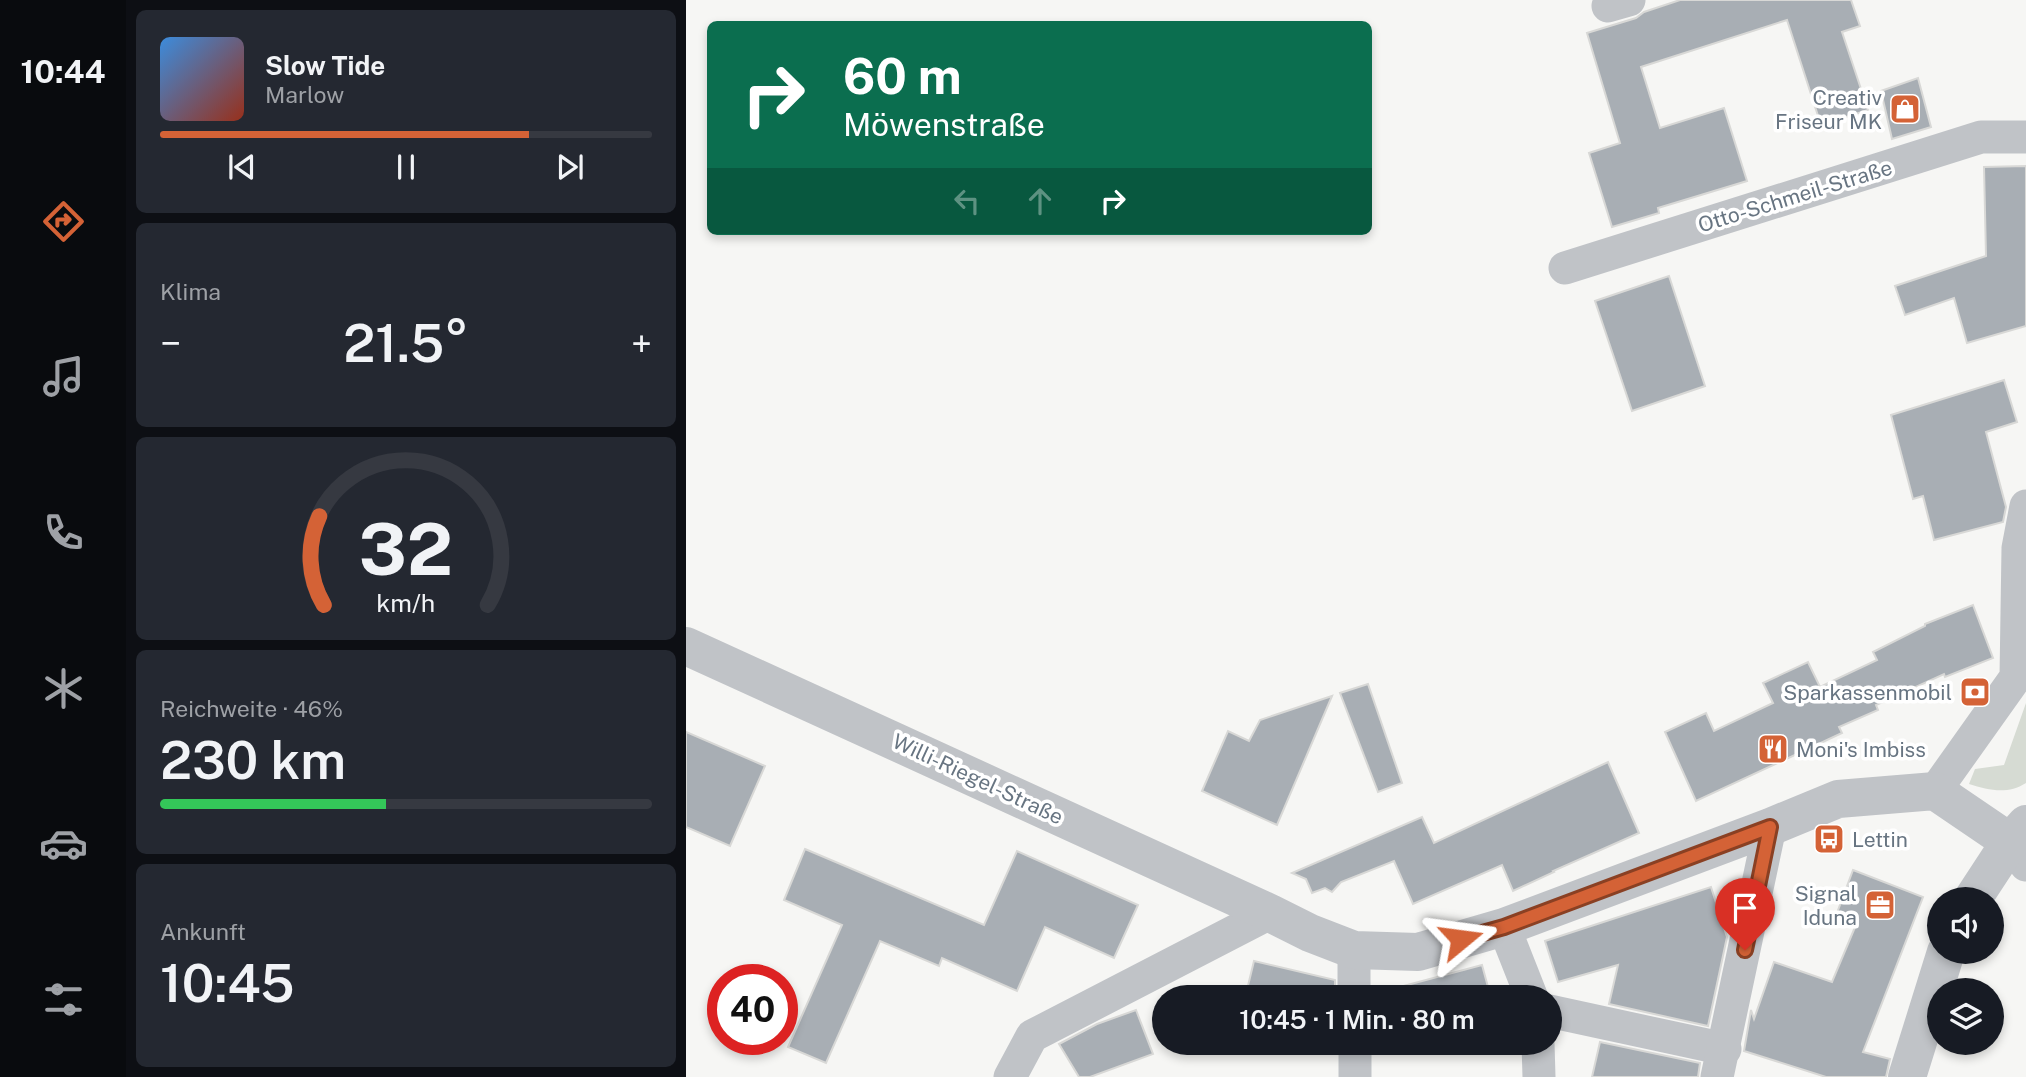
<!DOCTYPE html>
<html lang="de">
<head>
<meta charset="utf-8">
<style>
	:root { --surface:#171b24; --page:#242831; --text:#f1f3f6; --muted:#9ea1a6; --line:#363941; --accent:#d46236 }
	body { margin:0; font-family:"Public Sans",sans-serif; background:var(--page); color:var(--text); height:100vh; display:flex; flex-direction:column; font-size:26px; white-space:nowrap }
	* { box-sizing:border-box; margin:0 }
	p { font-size:23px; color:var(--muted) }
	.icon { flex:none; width:38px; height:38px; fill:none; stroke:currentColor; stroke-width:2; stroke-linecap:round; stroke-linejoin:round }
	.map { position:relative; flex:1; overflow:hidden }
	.drawer { display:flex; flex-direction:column; gap:10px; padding:10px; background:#0d0f14; width:560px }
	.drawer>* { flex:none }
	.hud { position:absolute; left:21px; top:21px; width:665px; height:214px; border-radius:10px; box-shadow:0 4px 10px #0003; background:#0b6e4f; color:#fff; overflow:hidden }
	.buttons { position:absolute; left:1241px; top:887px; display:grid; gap:14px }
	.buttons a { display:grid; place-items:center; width:77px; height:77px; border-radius:50%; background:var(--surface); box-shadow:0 4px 10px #0003; font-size:35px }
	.speed { position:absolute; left:21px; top:964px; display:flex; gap:14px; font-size:35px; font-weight:700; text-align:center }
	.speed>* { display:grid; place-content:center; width:91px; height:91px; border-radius:50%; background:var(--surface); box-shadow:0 4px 10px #0003; line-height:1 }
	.speed .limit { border:10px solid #d22; background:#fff; color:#111 }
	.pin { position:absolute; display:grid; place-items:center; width:60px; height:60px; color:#fff; margin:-72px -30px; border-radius:50% 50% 50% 0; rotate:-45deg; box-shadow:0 0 7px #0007 }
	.pin .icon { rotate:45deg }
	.me { position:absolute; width:77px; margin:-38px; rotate:74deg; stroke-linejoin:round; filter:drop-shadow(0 0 5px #0008) }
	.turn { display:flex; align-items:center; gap:24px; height:147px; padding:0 21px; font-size:32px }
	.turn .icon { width:91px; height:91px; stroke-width:2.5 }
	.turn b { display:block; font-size:49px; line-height:60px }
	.lanes { display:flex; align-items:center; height:66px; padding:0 21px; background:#0003; justify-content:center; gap:35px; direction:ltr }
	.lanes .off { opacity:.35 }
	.big { font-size:52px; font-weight:600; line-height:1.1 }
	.drawer .tile { flex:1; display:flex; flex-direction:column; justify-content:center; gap:10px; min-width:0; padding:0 24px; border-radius:10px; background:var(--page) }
	.drawer .dial { align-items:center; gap:0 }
	.dial svg { height:182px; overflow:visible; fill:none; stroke:var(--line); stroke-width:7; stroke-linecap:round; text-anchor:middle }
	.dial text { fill:var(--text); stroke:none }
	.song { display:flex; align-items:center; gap:21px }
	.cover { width:84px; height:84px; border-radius:10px; background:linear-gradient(135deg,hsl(210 70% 55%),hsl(10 70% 35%)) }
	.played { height:7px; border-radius:4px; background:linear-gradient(90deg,var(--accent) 75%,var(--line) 75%) }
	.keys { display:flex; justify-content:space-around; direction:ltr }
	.heat { display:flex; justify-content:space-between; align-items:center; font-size:38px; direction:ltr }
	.charge { height:10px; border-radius:5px; background:linear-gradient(90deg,#34c759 46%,var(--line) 0) }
	.trip { position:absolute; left:466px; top:985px; width:410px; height:70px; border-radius:35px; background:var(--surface); box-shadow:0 4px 10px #0003; font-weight:600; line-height:70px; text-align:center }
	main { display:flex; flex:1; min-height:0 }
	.tab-bar { display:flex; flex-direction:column; width:126px; justify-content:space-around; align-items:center; background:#090b0e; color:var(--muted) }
	.tab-bar .icon { width:49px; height:49px }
	.tab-bar .selected { color:var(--accent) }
	.tab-bar b { font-size:32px; color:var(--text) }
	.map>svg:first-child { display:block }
	.green { fill:#d6dbd3 }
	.building { fill:#a8aeb4; stroke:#d8d8d6; stroke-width:2 }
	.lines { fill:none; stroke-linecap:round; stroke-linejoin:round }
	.minor { stroke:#c0c3c7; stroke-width:33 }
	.tertiary { stroke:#c0c3c7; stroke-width:38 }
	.route-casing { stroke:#8a4023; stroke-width:18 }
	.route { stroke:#d46236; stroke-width:12 }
	.labels { text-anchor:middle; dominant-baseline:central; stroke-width:7; stroke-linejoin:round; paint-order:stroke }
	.poi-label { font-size:21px; fill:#687582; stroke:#fff; text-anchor:end }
	.street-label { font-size:21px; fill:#687582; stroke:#fff }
</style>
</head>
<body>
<main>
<nav class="tab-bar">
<b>10:44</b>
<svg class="icon selected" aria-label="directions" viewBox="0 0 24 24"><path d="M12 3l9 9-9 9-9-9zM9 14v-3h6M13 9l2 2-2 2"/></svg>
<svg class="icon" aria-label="music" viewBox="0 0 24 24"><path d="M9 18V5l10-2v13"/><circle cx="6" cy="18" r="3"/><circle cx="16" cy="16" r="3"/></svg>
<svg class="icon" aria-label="phone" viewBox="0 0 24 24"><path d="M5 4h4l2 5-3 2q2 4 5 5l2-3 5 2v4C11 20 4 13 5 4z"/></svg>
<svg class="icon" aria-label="climate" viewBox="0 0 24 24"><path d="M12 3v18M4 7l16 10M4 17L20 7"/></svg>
<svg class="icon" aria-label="car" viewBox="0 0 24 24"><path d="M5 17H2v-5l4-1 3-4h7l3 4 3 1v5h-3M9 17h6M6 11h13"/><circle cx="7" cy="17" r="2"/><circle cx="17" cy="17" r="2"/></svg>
<svg class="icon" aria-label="filters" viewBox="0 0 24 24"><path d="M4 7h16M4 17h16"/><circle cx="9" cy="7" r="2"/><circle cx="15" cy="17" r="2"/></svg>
</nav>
<section class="drawer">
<div class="tile">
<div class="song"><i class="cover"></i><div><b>Slow Tide</b><p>Marlow</p></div></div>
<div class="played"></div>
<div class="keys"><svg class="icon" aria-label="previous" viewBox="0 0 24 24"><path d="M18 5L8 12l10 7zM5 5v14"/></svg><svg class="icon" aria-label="pause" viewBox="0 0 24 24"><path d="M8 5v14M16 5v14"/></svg><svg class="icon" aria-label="next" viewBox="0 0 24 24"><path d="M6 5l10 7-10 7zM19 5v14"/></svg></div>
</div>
<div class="tile"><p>Klima</p>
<div class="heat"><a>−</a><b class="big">21.5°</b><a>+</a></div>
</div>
<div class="tile dial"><svg viewBox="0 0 100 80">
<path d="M14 69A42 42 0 1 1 86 69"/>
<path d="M14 69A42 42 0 0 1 12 30" stroke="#d46236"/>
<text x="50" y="56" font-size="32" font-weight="700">32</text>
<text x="50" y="72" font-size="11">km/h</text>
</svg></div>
<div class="tile"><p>Reichweite · 46%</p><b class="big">230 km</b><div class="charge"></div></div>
<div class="tile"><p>Ankunft</p><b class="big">10:45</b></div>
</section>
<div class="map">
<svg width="1340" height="1077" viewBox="0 0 1340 1077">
	<rect width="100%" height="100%" fill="#f6f6f4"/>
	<path class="green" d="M1340,703V783C1321,795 1303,790 1283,784L1289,769L1318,765Z"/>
	<g class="building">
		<polygon points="994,0 1165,0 1174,26 1156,32 1182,110 1135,125 1101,20 955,67 974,128 1038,108 1061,181 972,208 973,213 926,227 903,153 934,143 901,33 950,18 958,12"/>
		<polygon points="1232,78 1245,127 1206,139 1195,91"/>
		<polygon points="1340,166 1340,326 1281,343 1268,298 1219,315 1209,286 1300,256 1298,167"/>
		<polygon points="983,276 1019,386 946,411 909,301"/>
		<polygon points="1318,380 1331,422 1300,432 1320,507 1317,522 1248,540 1237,496 1227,499 1205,415"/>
		<polygon points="1287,605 1307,658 1259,677 1258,674 1190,705 1192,710 1153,727 1156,733 1010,801 979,732 1020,713 1028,731 1087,703 1077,683 1122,662 1134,687 1191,660 1187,652 1239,626 1239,624"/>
		<polygon points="682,684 716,783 692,792 654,693"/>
		<polygon points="646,696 591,825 516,791 542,731 563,741 574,720"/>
		<polygon points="0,732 79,766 44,846 0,827"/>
		<polygon points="922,762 953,833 867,871 868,872 827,891 816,865 727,904 708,861 655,882 646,892 639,888 626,893 620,879 606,873 736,817 748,843"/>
		<polygon points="119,849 298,925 331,851 452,905 428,958 359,927 331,991 256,958 253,966 194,941 140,1063 102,1047 156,925 98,900"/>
		<polygon points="1167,870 1237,897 1177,1052 1204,1059 1200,1077 1140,1077 1058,1051 1065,1010 1068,1019 1088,962 1146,982 1172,920 1151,913"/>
		<polygon points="1025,887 1041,937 1022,1026 923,1004 932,965 872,982 859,941"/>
		<polygon points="568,961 649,980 649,998 559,998"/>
		<polygon points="796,965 805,998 711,998 710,988"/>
		<polygon points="450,1010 467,1054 404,1077 393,1077 373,1044 411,1024"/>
		<polygon points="914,1042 1014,1063 1012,1077 906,1077"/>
	</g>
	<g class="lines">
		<g class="minor">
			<polyline points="922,6 943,0"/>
			<polyline points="879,268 1295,137 1340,137"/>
			<polyline points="1249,791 1330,677 1332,548 1340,506"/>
			<polyline points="1324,842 1340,865"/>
			<polyline points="818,927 846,998"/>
			<polyline points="668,950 668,998"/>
			<polyline points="863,1011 1039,1049"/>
			<polyline points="669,1043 669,1077"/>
			<polyline points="852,1043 853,1077"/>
			<polyline points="324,1077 346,1036 584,913"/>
			<polyline points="1031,1077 1084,827"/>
		</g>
		<g class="tertiary">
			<polyline points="0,646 584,913 624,933 668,950 732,952 818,927 1084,827 1152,799 1249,791 1324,842"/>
			<polyline points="1286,900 1324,842 1340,824"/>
			<polyline points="1221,1077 1260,952"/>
		</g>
	</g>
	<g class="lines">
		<g class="route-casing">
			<polyline id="route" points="775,939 818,927 1084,827 1059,950"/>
		</g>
		<use href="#route" class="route"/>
	</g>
	<defs>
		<g id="shop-square" transform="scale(1.575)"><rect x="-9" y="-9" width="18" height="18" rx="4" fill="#d46236" stroke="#fff"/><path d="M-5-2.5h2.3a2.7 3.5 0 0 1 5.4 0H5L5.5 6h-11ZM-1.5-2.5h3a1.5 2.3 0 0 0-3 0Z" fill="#fff"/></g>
		<g id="bank-square" transform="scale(1.575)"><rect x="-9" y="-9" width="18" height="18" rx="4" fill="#d46236" stroke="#fff"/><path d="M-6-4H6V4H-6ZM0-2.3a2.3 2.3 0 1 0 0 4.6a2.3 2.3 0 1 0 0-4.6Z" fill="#fff"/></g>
		<g id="restaurant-square" transform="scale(1.575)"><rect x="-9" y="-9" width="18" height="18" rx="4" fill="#d46236" stroke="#fff"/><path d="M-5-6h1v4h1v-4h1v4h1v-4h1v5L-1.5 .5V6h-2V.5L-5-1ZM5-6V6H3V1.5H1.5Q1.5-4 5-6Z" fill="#fff"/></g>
		<g id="bus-square" transform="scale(1.575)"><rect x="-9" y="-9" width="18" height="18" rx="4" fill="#d46236" stroke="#fff"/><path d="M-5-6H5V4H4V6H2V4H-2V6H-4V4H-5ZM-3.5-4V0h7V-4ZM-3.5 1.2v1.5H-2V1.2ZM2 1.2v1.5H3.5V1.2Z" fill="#fff"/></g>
		<g id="office-square" transform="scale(1.575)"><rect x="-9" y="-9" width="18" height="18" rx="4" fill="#d46236" stroke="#fff"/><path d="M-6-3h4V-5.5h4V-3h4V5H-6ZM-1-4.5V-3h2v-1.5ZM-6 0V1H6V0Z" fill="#fff"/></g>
	</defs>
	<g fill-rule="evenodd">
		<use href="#shop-square" x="1219" y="109"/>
		<use href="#bank-square" x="1289" y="692"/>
		<use href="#restaurant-square" x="1087" y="749"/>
		<use href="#bus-square" x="1143" y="839"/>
		<use href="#office-square" x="1194" y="905"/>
	</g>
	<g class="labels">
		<g class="poi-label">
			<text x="1196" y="97">Creativ<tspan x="1196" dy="24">Friseur MK</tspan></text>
			<text x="1266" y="692">Sparkassenmobil</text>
			<text x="1110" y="749" text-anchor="start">Moni's Imbiss</text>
			<text x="1166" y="839" text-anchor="start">Lettin</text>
			<text x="1171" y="893">Signal<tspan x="1171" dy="24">Iduna</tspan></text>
		</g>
		<g class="street-label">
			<text transform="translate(1109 196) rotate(-17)">Otto-Schmeil-Straße</text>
			<text transform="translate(292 779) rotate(25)">Willi-Riegel-Straße</text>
		</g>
	</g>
</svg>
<div class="buttons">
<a><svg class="icon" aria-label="sound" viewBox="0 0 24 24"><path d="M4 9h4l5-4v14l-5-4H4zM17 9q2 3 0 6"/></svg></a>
<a><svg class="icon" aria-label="layers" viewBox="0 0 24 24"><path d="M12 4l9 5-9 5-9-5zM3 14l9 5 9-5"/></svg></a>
</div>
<div class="speed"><div class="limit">40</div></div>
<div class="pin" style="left:1059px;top:950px;background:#d93025"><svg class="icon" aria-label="arrive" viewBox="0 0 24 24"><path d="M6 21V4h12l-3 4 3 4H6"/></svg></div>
<svg class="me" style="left:775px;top:939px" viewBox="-20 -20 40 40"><path d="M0-17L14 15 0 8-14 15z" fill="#d46236" stroke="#fff" stroke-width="4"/></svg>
<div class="trip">10:45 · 1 Min. · 80 m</div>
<div class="hud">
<div class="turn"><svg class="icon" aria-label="right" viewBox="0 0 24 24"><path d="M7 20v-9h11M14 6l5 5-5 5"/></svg><div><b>60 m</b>Möwenstraße</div></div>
<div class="lanes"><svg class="icon off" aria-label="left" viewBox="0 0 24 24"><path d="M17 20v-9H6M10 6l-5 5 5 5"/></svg><svg class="icon off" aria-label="ahead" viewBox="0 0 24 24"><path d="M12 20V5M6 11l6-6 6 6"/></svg><svg class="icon" aria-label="right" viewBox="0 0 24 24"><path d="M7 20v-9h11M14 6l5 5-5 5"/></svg></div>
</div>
</div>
</main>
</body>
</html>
